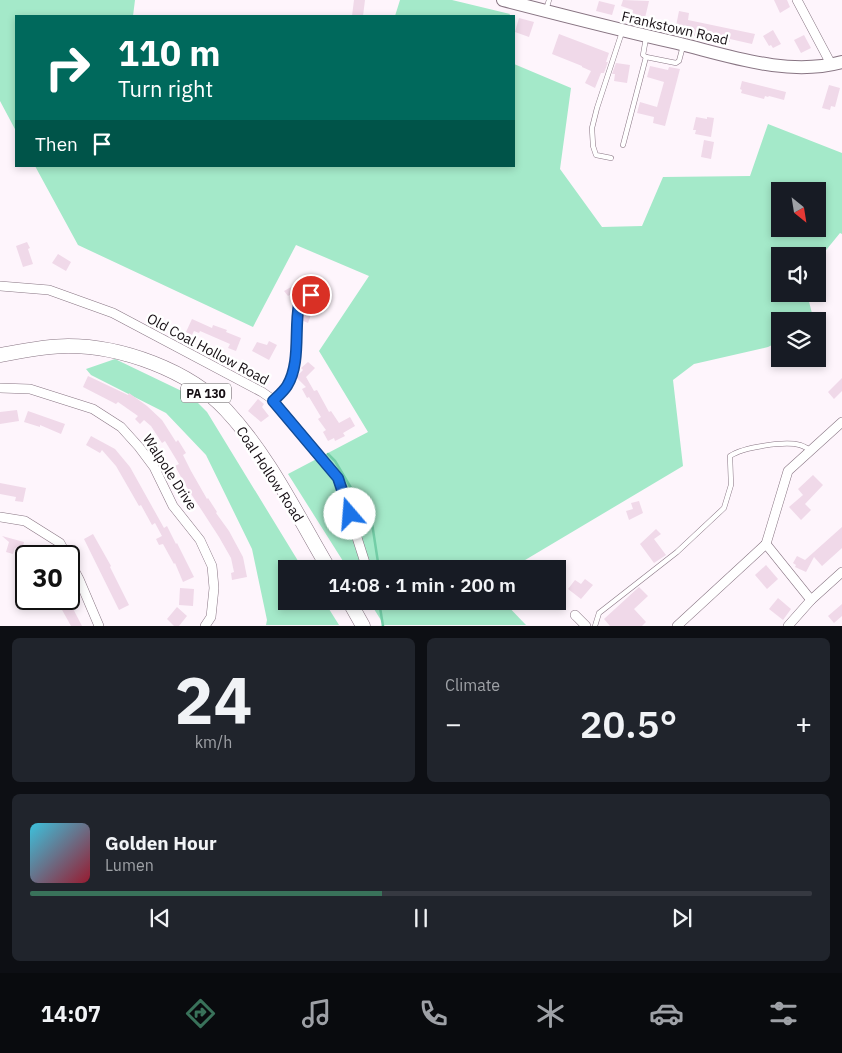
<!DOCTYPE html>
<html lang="en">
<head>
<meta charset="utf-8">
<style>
	:root { --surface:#171b24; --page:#20242c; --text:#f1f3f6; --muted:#9ea1a6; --line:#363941; --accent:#39725a }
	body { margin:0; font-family:"IBM Plex Sans",sans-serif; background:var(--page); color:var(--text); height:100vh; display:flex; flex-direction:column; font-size:19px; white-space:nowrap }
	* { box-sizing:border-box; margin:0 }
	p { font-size:16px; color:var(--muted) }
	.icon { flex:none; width:28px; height:28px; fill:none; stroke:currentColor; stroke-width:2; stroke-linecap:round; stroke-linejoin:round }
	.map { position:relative; height:626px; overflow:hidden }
	.panel { display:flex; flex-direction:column; gap:12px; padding:12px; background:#0d0f14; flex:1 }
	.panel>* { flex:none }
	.guide { position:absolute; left:15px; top:15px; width:500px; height:152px; border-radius:0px; box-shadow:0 2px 8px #0003; background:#00695c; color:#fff; overflow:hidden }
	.needle { width:32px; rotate:150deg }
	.tools { position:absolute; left:771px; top:182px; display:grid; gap:10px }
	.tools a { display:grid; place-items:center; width:55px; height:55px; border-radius:0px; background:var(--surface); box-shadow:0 2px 8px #0003; font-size:25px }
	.speed { position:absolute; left:15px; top:545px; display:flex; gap:10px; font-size:25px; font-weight:700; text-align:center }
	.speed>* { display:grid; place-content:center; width:65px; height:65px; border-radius:50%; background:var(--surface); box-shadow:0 2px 8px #0003; line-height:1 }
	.speed .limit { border:2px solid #111; border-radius:8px; background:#fff; color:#111 }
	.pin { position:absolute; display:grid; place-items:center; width:42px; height:42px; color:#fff; margin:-21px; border:2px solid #fff; border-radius:50%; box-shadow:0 1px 5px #0007 }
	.me { position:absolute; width:55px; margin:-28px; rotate:342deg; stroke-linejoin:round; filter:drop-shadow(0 0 4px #0008) }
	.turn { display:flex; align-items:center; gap:18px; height:105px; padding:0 20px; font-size:22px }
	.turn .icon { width:65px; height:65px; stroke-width:2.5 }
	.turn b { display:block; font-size:35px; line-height:42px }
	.then { display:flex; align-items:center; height:48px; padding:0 20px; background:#0003; gap:10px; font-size:19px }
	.big { font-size:38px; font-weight:600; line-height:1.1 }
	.panel .widget { flex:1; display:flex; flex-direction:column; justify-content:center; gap:8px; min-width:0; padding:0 18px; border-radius:8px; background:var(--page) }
	.panel .dial { align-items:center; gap:0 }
	.dial b { font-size:65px; line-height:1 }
	.song { display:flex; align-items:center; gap:15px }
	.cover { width:60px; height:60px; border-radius:8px; background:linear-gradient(135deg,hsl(190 70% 55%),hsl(350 70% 35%)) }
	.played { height:5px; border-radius:2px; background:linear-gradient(90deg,var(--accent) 45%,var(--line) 45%) }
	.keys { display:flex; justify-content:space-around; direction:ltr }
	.heat { display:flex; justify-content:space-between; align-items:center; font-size:28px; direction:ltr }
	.panel .tiles { flex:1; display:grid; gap:12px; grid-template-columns:1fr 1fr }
	.widget:last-child { grid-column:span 2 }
	.trip { position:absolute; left:278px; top:560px; width:288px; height:50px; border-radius:0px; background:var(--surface); box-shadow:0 2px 8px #0003; font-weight:600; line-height:50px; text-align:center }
	.tabs { display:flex; height:80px; justify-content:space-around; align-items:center; background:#090b0e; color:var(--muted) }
	.tabs .icon { width:35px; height:35px }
	.tabs .selected { color:var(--accent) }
	.tabs b { font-size:22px; color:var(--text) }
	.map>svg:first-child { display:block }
	.green { fill:#a4e9c9; fill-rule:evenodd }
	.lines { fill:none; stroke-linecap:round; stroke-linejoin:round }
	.stream { stroke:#73cea7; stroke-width:2.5 }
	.building { fill:#f0d9e9 }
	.lane-casing { stroke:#887583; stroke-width:5.5 }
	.street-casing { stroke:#887583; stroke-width:10 }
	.secondary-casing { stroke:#887583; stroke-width:14 }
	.primary-casing { stroke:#887583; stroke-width:15 }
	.lane { stroke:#fff; stroke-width:4.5 }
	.street { stroke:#fff; stroke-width:9 }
	.secondary { stroke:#fff; stroke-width:12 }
	.primary { stroke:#fff; stroke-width:14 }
	.route-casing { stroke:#114b97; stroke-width:12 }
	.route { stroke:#1a73e8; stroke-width:9 }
	.labels { text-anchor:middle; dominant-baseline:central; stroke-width:5; stroke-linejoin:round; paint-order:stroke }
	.shield { fill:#fff; stroke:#5d585b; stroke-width:1 }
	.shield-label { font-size:12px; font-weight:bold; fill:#171015 }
	.street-label { font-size:14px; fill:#171015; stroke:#fff }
</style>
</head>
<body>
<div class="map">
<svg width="842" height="626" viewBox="0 0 842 626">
	<rect width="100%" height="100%" fill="#fef5fc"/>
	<g class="green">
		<polygon points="0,0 135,0 133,16 16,16 16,131 0,101"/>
		<polygon points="400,0 452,0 510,14 509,16 395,16"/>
		<path d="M514,64L571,88L560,169L602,227L642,226L663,177L750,176L768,124L842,153V234L840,233L818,260V256H780V294H807L814,321H780V341L768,347L694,364L673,380L683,466L510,569H348L288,474L368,432L319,351L369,276L296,245L253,327L78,245L35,166H514ZM780,191H818V229H780Z"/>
		<polygon points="115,359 190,395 207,412 303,569 286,569 286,601 324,601 339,625 266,625 267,620 252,549 206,455 166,413 91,375 86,369"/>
		<polygon points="369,601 503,601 526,625 384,625"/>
	</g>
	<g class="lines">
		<g class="stream">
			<polyline points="328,454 335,461 372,523 379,569"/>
			<polyline points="379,601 383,626"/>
		</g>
	</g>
	<g class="building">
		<polygon points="354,0 365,0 363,16 352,16"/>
		<polygon points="623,0 649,1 645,18 632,15 633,10 621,6"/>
		<polygon points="774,0 787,0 790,7 780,13"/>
		<polygon points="599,1 615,5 612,15 596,11"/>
		<polygon points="679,11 689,13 688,20 755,34 752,44 730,39 730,42 704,36 703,38 675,31"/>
		<polygon points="519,18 534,22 529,37 515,32"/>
		<polygon points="773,30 781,44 773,48 771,45 769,46 763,36"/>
		<polygon points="559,34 609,53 606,62 608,62 604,73 601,73 595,88 585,83 591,71 582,67 582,66 552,54"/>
		<polygon points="804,35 811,48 801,53 794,40"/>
		<polygon points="616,63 630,65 627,83 614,81 615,74 612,74"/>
		<polygon points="650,66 668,70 669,67 680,69 665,126 653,123 654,117 637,113 640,102 657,107 664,82 647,77"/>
		<polygon points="742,81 786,92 784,100 769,96 768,97 765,96 764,99 741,93 742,90 740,89"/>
		<polygon points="829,85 840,88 835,107 831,106 830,110 822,108"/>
		<polygon points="696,117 707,119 707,117 714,118 711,137 695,134 696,130 693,130"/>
		<polygon points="704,140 714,142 711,159 701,157"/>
		<polygon points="27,242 30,248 28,249 33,264 23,267 16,246"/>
		<polygon points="58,254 71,262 66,271 52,263"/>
		<polygon points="300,282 304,289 294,295 293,293 288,296 284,291"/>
		<polygon points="305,306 313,309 308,323 301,320"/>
		<polygon points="192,319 212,328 213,325 227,330 226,332 241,338 236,351 228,348 230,344 200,331 199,333 194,331 192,335 186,332"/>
		<polygon points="269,341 277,345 269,360 252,351 257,342 267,345"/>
		<polygon points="308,362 315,368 306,377 314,391 317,390 329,412 331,411 339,423 350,417 355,426 343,433 345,436 335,441 334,438 328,441 323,432 326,430 318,419 321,417 309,397 307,398 302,389 306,387 296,377 303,370 301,368"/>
		<polygon points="88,376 128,395 129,393 147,406 162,420 176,442 178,440 186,453 183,455 191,471 207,499 208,498 217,512 216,513 229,531 243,557 247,577 232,580 231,573 234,572 231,558 219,537 186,486 175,466 179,464 165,441 162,443 151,426 144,420 140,424 135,419 138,416 118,402 116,404 83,387"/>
		<polygon points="842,378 842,391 834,399 828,392"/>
		<polygon points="258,399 264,404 262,407 269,416 261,422 248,411"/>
		<polygon points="17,410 19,421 0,424 0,412"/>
		<polygon points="28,411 65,424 61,434 40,425 40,427 24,422"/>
		<polygon points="91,436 115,449 130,467 164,528 167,526 176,544 177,543 194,577 183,582 175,563 174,564 163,544 159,545 156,539 162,536 155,523 152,525 141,505 139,506 116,466 102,450 100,453 86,445"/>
		<polygon points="813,475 823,485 805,504 811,510 801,520 789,507 803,495 798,489"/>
		<polygon points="0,483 26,488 23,502 15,501 16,497 0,494"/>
		<polygon points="639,501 643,513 629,520 626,511 633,509 631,503"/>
		<polygon points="842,527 842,548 822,566 814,557 806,572 795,567 796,565 793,563 797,556 805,560"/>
		<polygon points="656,529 661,534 654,539 666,555 654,563 640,544"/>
		<polygon points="93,534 111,566 110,567 129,605 119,610 84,539"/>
		<polygon points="2,536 24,542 21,554 15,548 13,554 6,552 9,542"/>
		<polygon points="766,565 778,579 767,589 755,575"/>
		<polygon points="585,579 593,585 581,599 568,589 575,580 581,584"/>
		<polygon points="639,587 648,596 634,609 646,622 642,626 610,626 604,619"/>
		<polygon points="180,588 194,589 193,606 179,605"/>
		<polygon points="778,598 791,609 783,620 769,609"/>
		<polygon points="56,599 68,599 82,626 71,626"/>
		<polygon points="842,604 842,616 834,623 828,616"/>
		<polygon points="177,607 187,616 179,626 174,626 167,619"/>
	</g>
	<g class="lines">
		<g class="lane-casing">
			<g id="lane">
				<polyline points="546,10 549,0"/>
				<polyline points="646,38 643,55 646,57 676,63 679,61 683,46"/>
				<polyline points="623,145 646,57"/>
				<polyline points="611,158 596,155 593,146 592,128 597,108 622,32"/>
				<path d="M273,401C278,396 283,392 287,386C301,362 294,330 299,304L303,300L311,295"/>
				<path d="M595,626L599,613L677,552L724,508L731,485L730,456C743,447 785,441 800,445C804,446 808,449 811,450"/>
			</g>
		</g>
		<g class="street-casing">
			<g id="street">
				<polyline points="797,0 831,64"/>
				<polyline points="0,286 49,290 113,313 262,392 272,399 338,478 367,569"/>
				<polyline points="0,388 30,389 93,409 121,427 139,447 154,467 173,506 200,540 212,566 214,588 211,617 205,626"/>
				<polyline points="0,517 25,521 60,543 67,556"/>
				<polyline points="766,544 788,471 842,422"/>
				<polyline points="766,544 811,600"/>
				<polyline points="69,560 79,579 99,626"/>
				<polyline points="575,615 586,626"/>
				<polyline points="677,626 766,544"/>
				<polyline points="788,626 811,600 842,572"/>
			</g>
		</g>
		<g class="secondary-casing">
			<path id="secondary" d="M503,0C561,15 619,30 677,43C730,56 788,77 842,62"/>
		</g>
		<g class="primary-casing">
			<g id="primary">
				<path d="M0,355C22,351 45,346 68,346C121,346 189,370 226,410C269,456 297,515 329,569"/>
				<polyline points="349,601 363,626"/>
			</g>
		</g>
		<use href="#lane" class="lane"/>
		<use href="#street" class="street"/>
		<use href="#secondary" class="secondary"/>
		<use href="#primary" class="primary"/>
	</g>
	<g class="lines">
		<g class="route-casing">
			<path id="route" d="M311,295L303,300L299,304C294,330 301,363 287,386C283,392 278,396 273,401L338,478L350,514"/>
		</g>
		<use href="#route" class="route"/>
	</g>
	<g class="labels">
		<rect class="shield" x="181" y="383.5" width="50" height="19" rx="4"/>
		<g class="shield-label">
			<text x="206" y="393">PA 130</text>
		</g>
		<g class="street-label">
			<text transform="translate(675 28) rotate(13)">Frankstown Road</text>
			<text transform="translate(208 349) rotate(28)">Old Coal Hollow Road</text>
			<text transform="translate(170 472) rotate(57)">Walpole Drive</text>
			<text transform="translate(270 474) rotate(57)">Coal Hollow Road</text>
		</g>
	</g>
</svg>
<div class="tools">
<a><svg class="needle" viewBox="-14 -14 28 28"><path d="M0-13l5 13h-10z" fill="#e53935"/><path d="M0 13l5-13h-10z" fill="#9ea1a6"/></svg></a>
<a><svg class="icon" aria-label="sound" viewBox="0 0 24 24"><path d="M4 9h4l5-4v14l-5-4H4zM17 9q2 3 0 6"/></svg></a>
<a><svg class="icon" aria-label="layers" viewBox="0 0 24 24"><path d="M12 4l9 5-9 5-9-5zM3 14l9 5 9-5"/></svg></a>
</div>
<div class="speed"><div class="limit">30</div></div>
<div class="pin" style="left:311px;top:295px;background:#d93025"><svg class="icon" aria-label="arrive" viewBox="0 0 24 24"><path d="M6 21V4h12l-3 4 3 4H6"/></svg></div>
<svg class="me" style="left:350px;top:514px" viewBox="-20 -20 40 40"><circle r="19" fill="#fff"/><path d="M0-13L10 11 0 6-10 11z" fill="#1a73e8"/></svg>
<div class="trip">14:08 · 1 min · 200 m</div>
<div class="guide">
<div class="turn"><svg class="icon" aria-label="right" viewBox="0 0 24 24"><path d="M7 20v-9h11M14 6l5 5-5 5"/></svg><div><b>110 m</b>Turn right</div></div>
<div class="then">Then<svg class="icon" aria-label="arrive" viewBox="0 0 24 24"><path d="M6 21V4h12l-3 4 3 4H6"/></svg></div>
</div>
</div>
<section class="panel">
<div class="tiles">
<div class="widget dial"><b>24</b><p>km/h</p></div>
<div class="widget"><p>Climate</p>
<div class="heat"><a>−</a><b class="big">20.5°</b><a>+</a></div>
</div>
<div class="widget">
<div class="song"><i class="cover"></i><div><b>Golden Hour</b><p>Lumen</p></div></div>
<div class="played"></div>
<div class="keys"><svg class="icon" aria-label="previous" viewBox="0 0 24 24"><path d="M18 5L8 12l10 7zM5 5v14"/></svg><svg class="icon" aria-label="pause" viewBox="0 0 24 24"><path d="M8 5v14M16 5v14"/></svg><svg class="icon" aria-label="next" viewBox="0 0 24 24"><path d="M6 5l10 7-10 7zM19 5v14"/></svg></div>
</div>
</div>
</section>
<nav class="tabs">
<b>14:07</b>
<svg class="icon selected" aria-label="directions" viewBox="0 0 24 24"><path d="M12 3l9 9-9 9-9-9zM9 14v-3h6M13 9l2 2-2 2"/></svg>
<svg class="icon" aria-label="music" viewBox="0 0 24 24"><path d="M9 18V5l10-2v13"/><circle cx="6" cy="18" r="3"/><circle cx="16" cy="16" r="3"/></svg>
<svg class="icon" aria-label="phone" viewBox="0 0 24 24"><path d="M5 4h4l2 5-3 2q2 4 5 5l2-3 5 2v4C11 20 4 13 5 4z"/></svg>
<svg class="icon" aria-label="climate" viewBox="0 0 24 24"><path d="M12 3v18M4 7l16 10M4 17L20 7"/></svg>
<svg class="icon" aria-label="car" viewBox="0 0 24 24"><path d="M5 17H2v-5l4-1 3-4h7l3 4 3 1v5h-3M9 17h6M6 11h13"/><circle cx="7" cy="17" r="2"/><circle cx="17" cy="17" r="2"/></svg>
<svg class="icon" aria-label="filters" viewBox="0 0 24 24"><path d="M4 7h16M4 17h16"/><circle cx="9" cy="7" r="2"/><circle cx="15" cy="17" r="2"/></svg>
</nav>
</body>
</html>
